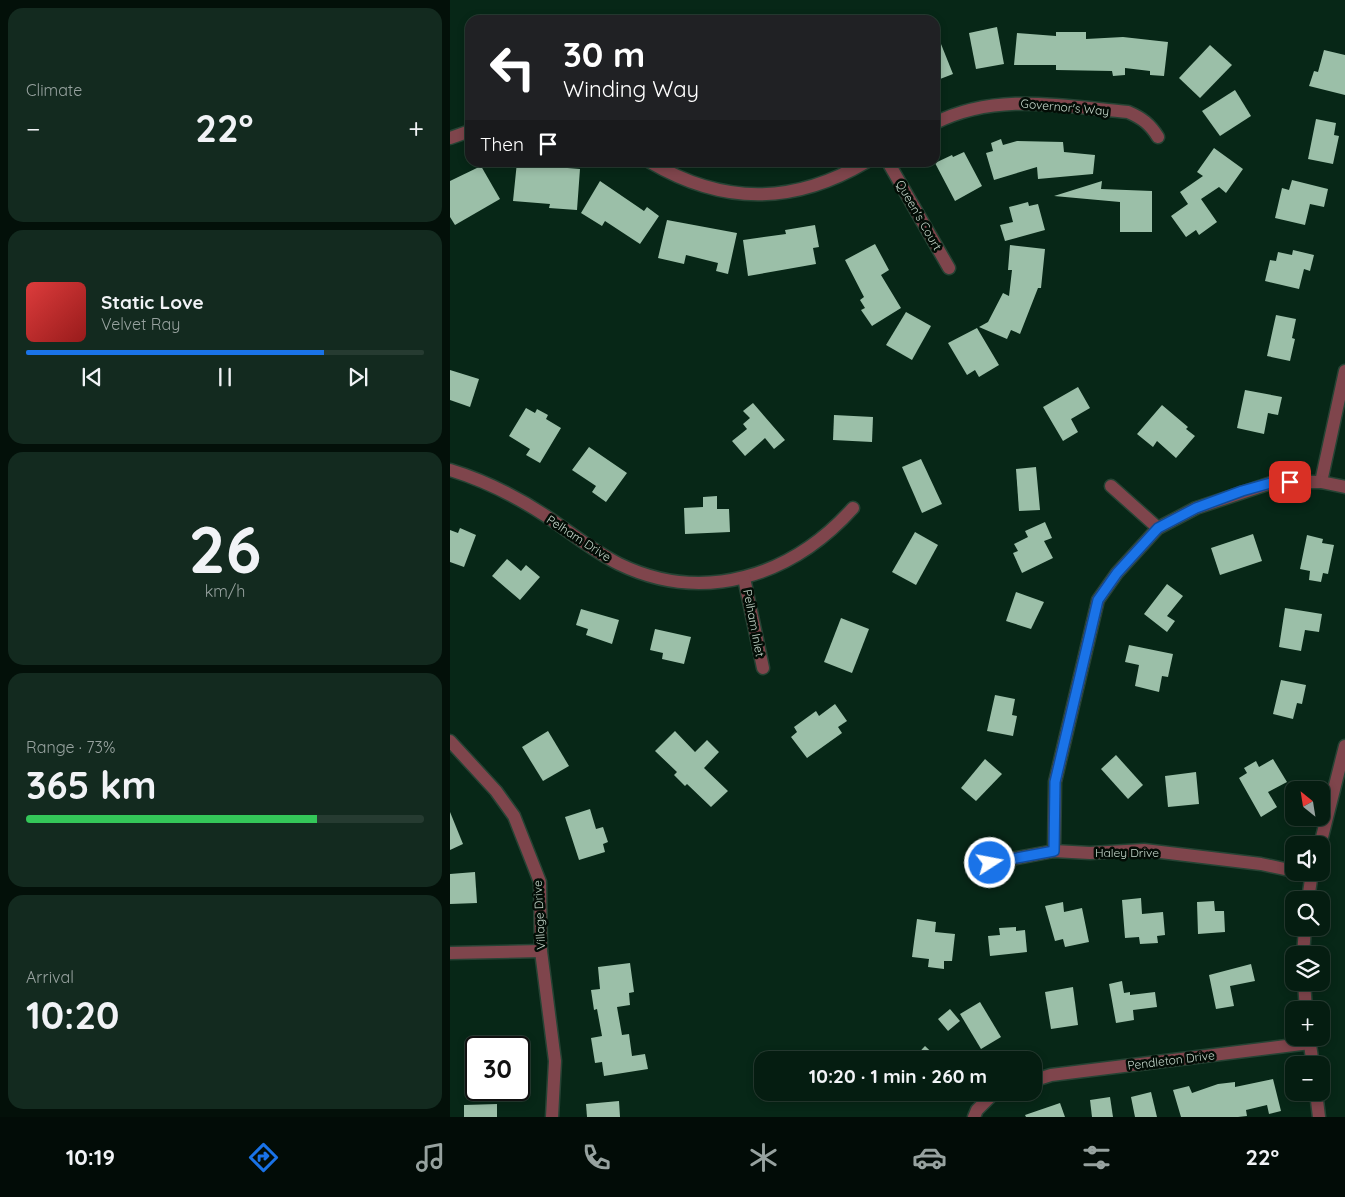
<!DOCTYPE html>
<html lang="en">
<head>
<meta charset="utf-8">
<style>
	:root { --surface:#051d11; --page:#132a1f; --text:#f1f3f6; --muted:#97a29f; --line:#263b31; --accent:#1a73e8 }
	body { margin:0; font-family:Quicksand,sans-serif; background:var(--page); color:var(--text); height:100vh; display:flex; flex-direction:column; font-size:19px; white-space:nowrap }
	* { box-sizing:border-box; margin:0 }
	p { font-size:16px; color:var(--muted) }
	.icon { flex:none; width:28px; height:28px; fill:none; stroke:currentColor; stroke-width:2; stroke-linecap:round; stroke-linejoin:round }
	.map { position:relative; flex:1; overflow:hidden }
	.drawer { display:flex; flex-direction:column; gap:8px; padding:8px; background:#031009; width:450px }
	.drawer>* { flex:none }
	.top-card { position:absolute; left:15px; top:15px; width:475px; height:152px; border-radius:15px; box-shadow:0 2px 8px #0003,0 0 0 1px var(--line); background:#202124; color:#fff; overflow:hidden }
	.needle { width:32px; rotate:330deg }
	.fabs { position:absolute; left:835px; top:781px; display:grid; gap:10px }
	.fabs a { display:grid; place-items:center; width:45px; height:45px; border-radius:10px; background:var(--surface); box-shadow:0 2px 8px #0003,0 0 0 1px var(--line); font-size:25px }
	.speed { position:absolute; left:15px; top:1036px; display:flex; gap:10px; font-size:25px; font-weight:700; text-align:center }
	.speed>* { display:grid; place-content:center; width:65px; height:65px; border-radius:50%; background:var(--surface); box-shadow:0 2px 8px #0003,0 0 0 1px var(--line); line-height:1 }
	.speed .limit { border:2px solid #111; border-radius:8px; background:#fff; color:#111 }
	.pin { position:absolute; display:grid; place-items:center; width:42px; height:42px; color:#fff; margin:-21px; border-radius:10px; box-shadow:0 2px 8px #0006 }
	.me { position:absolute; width:55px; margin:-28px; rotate:79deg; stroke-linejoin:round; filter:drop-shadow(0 0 4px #0008) }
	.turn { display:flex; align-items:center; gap:18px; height:105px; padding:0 15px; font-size:22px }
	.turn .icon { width:65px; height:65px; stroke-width:2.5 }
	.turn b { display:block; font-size:35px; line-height:42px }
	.then { display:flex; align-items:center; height:48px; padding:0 15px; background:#0003; gap:10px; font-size:19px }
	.big { font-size:38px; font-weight:800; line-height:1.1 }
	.drawer .tile { flex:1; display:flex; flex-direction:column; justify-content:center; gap:8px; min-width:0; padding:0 18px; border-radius:15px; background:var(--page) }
	.drawer .dial { align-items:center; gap:0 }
	.dial b { font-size:65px; line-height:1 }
	.song { display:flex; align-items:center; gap:15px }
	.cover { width:60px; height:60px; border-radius:8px; background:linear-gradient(135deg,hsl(0 70% 55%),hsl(0 70% 35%)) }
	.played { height:5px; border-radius:2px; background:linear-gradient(90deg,var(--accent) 75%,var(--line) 75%) }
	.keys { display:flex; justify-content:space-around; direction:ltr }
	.heat { display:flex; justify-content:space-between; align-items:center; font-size:28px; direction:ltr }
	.charge { height:8px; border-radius:4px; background:linear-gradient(90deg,#34c759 73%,var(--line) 0) }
	.trip { position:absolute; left:304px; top:1051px; width:288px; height:50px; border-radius:15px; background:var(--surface); box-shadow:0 2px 8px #0003,0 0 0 1px var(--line); font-weight:800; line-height:50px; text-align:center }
	.menu { display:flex; height:80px; justify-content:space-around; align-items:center; background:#020c07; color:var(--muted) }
	.menu .icon { width:35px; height:35px }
	.menu .active { color:var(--accent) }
	.menu b { font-size:22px; color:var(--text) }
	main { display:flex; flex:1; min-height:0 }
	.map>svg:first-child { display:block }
	.building { fill:#9bbfa8 }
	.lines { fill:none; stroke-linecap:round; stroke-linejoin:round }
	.minor-casing { stroke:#264334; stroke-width:15 }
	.minor { stroke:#7f454c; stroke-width:12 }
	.route-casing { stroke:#114b97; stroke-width:12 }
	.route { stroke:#1a73e8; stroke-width:9 }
	.labels { text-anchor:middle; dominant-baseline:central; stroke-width:5; stroke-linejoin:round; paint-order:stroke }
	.street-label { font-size:12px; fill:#c6d8cc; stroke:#030d06 }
</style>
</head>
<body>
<main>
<section class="drawer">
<div class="tile"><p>Climate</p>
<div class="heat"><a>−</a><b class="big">22°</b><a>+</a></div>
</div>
<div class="tile">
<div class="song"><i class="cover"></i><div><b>Static Love</b><p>Velvet Ray</p></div></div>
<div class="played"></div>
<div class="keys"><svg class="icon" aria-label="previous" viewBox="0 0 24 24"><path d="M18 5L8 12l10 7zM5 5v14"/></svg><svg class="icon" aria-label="pause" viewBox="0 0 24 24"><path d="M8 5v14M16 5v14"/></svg><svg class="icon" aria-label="next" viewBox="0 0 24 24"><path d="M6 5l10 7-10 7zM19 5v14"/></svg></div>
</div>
<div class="tile dial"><b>26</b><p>km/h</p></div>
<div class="tile"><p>Range · 73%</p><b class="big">365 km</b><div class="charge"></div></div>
<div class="tile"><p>Arrival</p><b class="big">10:20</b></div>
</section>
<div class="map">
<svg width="895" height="1117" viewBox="0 0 895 1117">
	<rect width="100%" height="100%" fill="#072717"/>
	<g class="building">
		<polygon points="547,27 554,64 526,69 519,33"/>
		<polygon points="485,29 503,74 485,81"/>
		<polygon points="606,32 636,32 636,39 673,37 718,42 714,76 700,75 700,71 675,68 675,75 663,76 662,71 606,70 606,65 564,65 567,33 606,36"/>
		<polygon points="760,45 782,65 750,98 729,78"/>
		<polygon points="874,50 895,55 895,95 859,86 864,71 868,72"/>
		<polygon points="785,90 801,116 770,136 752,111"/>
		<polygon points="866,119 886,123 884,135 889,136 883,164 858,159"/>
		<polygon points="551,139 553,145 567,141 613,142 614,152 645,155 643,174 588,179 587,167 544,180 536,153 543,151 541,143"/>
		<polygon points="764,148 793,169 776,193 769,187 751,199 767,222 749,235 746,230 736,237 721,216 738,204 730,192 753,176 747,172"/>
		<polygon points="514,152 532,186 505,201 485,163 502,155 503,157"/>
		<polygon points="67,162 93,162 92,166 130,169 127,210 99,208 100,204 63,201"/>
		<polygon points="31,166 50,199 5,225 0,217 0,181"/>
		<polygon points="842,180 878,189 874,207 860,204 855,225 825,218 832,188 839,190"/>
		<polygon points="150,181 194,211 197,207 209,216 190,244 155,221 152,226 131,213"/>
		<polygon points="652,181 651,189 702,191 702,232 670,232 670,202 604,196"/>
		<polygon points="578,202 579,206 588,204 595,230 555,241 550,225 563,222 559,207"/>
		<polygon points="217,220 287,233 278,274 266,271 268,263 236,255 234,264 208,258"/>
		<polygon points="365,225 369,247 363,248 366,264 298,276 293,240 336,234 335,230"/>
		<polygon points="425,244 439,270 431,275 451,308 422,326 411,310 415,308 410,300 414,297 395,260"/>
		<polygon points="560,245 595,249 591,288 588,288 570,334 561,330 557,339 529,327 538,322 553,293 559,296 562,270 558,270"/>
		<polygon points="843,250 864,255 860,271 854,269 849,289 815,281 820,260 826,261 828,252 842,255"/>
		<polygon points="456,312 481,326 462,360 436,345"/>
		<polygon points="826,315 846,319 842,338 845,339 840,361 817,356"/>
		<polygon points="527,328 549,365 529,377 525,370 517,375 498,343"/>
		<polygon points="0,370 29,379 20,407 0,400"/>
		<polygon points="628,387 640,408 621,419 628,432 613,441 593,407"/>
		<polygon points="795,390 832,397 828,415 818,413 814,434 787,428"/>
		<polygon points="303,403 335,440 324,449 315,438 295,456 282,441 297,429 293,424 300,418 293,411"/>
		<polygon points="712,405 738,427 736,429 745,436 726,458 707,441 703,447 687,434"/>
		<polygon points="76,408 85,413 87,409 98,415 96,419 111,428 90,463 76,455 80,449 59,436"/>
		<polygon points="384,415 423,417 422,442 383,440"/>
		<polygon points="139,447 177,473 156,502 142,492 146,486 122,470"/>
		<polygon points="471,459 492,504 472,513 452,467"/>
		<polygon points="586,467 590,510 569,511 566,469"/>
		<polygon points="267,496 267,509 279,509 280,532 235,534 234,508 253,507 253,497"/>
		<polygon points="595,522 602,538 594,541 603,558 572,573 563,553 568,551 564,544 578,537 575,531"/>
		<polygon points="10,528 26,535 14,567 0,562 0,530 8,533"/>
		<polygon points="465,532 488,545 466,585 442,572"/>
		<polygon points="803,534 812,561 770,575 761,548"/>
		<polygon points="857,535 873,539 872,543 884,545 878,574 873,573 871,582 859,580 860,571 850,569"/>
		<polygon points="57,559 71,571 76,565 90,577 70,600 42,576"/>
		<polygon points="717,584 733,596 717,616 725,621 717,632 694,614"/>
		<polygon points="566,592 594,602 581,629 556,621"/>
		<polygon points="835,608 872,614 869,632 855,630 851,651 829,647"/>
		<polygon points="131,609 169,620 162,644 136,635 138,629 126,625"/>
		<polygon points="391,618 419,629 402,673 374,662"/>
		<polygon points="205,629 241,637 234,664 212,659 213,653 200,650"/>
		<polygon points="679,645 723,654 718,677 712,676 709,692 685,686 689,665 675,662"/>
		<polygon points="831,680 856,685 852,704 847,703 843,719 823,714"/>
		<polygon points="545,695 565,699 562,715 567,716 563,736 537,731"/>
		<polygon points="385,704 397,721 388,727 392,733 357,758 341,737 347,732 344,727 366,711 369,716"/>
		<polygon points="98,731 119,766 93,781 72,747"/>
		<polygon points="225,731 245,752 257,740 269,752 254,768 278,791 261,807 237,784 235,786 224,775 227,772 205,751"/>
		<polygon points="666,755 693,785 678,799 651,769"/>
		<polygon points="535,759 552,774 526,801 511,788"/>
		<polygon points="823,759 837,782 818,792 827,807 811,817 789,778 797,773 794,768 806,761 809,767"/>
		<polygon points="746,772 749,804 718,807 715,776"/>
		<polygon points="140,809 146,829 153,827 158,842 153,844 155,852 129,860 115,817"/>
		<polygon points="0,812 13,844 0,850"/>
		<polygon points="25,872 27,903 0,904 0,874"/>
		<polygon points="691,898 692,914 713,912 715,935 707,936 708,943 690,944 689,937 675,938 672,900"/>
		<polygon points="764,901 765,911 774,911 775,932 748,934 747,902"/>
		<polygon points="613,902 614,912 632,908 639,942 615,947 613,939 605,941 595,906"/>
		<polygon points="467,919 486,922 485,932 505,934 502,961 494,961 494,969 478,967 479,959 462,957"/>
		<polygon points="566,927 566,931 575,930 577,952 540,956 538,936 550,935 549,928"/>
		<polygon points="180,963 184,992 179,993 180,1005 167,1007 172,1035 179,1034 182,1056 195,1054 198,1069 154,1076 152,1062 145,1063 141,1038 152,1036 147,1009 144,1010 141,990 150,989 148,967"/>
		<polygon points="801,964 805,981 780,986 784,1006 766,1009 759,975"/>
		<polygon points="672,981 674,993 680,992 680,995 705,992 707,1007 683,1010 684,1020 666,1023 659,984"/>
		<polygon points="623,987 628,1025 601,1029 595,992"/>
		<polygon points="530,1002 551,1037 531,1049 510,1014"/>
		<polygon points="500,1009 510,1021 498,1031 488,1019"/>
		<polygon points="475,1046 490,1060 462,1060"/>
		<polygon points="823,1079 831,1111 819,1114 817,1105 796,1110 797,1116 788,1117 731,1117 723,1090 739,1086 742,1093 768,1084 785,1082 785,1087"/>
		<polygon points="701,1092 707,1117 685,1117 681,1097"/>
		<polygon points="660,1097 663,1117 642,1117 640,1100"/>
		<polygon points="169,1101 170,1117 137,1117 136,1104"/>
		<polygon points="610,1103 615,1117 576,1117 575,1115"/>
		<polygon points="47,1104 47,1117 14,1117 14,1105"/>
	</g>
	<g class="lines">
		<g class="minor-casing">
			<g id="minor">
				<path d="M485,123C546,92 613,106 678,112C692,118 700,124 708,137"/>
				<polyline points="0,138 20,131"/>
				<path d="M200,162C273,205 343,205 416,162"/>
				<polyline points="438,162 499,268"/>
				<path d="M0,470C33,480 67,497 96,516C120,532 143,551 169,564C254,605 342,576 403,508"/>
				<polyline points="871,482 895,371"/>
				<polyline points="661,486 708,528"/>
				<polyline points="294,578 313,668"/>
				<polyline points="0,741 46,791 64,816 90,882 91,951 105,1061 102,1117"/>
				<polyline points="870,845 895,746"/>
				<polyline points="604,851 605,782 648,600 667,573 708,528 746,508 824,482 871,482 895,487"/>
				<polyline points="540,863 604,851 640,853 694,850 811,864 844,871"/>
				<polyline points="858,900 862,872"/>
				<polyline points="0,953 91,951"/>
				<polyline points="853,955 855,928"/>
				<polyline points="854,982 856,1010"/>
				<polyline points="859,1038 863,1065"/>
				<polyline points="582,1081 601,1075 860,1043"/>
				<polyline points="866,1092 869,1117"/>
				<polyline points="524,1117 527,1110 545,1092"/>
			</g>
		</g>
		<use href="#minor" class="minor"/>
	</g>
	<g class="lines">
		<g class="route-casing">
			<polyline id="route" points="540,863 604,851 605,782 648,600 667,573 708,528 746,508 792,491 824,482 840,482"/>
		</g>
		<use href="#route" class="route"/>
	</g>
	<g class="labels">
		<g class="street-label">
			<text transform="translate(615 107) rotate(5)">Governor's Way</text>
			<text transform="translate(469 215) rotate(60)">Queen's Court</text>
			<text transform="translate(129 538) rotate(33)">Pelham Drive</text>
			<text transform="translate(304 623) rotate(79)">Pelham Inlet</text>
			<text x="677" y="852">Haley Drive</text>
			<text transform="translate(89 915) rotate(-93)">Village Drive</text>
			<text transform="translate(721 1060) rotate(-7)">Pendleton Drive</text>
		</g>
	</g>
</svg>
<div class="fabs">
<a><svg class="needle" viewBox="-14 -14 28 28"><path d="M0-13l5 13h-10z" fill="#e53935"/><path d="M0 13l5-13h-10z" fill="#97a29f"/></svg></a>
<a><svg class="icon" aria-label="sound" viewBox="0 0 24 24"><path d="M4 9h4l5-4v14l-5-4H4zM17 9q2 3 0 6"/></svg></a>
<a><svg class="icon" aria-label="search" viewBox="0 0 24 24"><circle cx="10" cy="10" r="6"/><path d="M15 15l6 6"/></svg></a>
<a><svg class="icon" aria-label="layers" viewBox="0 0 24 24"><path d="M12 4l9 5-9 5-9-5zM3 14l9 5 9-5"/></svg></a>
<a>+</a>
<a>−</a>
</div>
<div class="speed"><div class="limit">30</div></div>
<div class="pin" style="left:840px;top:482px;background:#d93025"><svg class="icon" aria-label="arrive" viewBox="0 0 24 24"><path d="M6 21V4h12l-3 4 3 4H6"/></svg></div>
<svg class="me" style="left:540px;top:863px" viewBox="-20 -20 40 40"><circle r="17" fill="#1a73e8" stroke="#fff" stroke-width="3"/><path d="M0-11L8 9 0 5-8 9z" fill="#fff"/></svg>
<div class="trip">10:20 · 1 min · 260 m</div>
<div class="top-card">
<div class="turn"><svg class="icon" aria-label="left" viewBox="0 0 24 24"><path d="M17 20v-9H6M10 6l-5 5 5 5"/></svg><div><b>30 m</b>Winding Way</div></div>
<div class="then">Then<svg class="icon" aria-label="arrive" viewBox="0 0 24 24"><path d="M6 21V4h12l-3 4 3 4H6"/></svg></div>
</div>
</div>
</main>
<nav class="menu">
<b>10:19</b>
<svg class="icon active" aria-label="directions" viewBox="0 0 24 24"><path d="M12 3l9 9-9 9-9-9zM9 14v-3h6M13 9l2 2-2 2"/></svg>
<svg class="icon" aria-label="music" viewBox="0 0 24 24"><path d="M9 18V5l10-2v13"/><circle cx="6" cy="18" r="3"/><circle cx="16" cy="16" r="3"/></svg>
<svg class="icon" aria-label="phone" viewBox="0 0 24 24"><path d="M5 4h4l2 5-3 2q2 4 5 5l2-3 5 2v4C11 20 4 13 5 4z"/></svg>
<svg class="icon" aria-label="climate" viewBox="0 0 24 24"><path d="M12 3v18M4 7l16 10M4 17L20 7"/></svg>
<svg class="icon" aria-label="car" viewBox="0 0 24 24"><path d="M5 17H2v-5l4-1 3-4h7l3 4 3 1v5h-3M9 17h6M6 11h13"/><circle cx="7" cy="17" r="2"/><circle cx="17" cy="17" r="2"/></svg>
<svg class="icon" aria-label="filters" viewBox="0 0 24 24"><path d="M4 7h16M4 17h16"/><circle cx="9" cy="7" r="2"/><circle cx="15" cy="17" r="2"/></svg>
<b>22°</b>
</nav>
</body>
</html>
